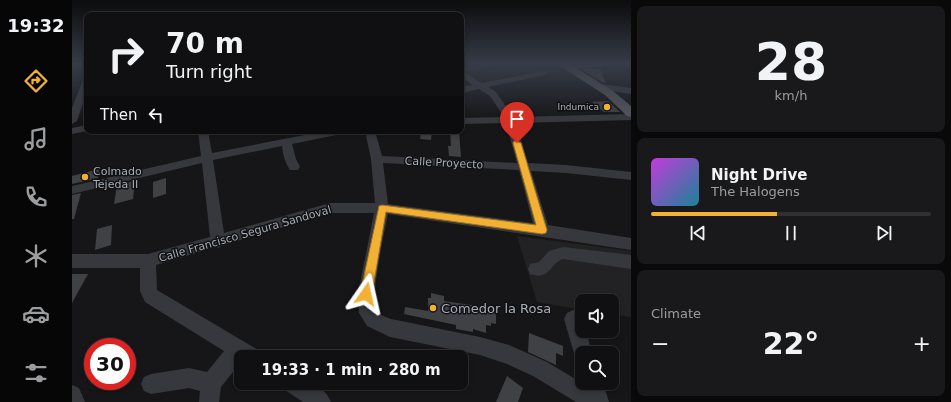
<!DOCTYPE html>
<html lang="en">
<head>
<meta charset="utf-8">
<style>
	:root { --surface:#101012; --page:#19191b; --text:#f1f3f6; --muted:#9c9d9f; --line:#303032; --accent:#f2b134 }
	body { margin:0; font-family:"DejaVu Sans",sans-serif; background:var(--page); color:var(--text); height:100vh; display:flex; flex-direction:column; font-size:15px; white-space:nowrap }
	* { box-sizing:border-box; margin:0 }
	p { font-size:13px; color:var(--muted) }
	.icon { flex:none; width:22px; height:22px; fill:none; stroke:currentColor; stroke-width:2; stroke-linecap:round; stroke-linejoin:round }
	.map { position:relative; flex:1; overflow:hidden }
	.side { display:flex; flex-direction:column; gap:6px; padding:6px; background:#09090a; width:320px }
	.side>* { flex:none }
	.guide { position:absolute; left:12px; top:12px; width:380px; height:122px; border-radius:8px; box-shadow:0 2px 6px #0003,0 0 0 1px var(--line); background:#101012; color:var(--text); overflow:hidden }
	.tools { position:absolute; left:503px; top:294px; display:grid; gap:8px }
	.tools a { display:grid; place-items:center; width:44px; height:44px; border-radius:8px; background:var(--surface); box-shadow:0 2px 6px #0003,0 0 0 1px var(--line); font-size:20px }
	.speed { position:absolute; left:12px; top:338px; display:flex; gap:8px; font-size:20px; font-weight:700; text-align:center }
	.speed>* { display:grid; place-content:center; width:52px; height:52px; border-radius:50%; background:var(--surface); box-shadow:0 2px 6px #0003,0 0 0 1px var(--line); line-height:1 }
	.speed .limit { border:6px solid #d22; background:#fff; color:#111 }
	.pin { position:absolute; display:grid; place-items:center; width:34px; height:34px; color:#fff; margin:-41px -17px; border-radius:50% 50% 50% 0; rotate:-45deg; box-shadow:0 0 4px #0007 }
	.pin .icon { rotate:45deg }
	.me { position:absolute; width:44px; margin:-22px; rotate:11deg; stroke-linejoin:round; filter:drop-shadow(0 0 3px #0008) }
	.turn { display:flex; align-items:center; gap:14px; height:84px; padding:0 16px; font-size:18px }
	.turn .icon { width:52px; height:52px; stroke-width:2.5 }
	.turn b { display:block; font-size:28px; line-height:34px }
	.then { display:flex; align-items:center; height:38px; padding:0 16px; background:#0003; gap:8px; font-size:15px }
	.big { font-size:30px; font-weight:800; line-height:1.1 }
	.side .card { flex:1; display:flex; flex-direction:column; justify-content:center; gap:6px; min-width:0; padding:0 14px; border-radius:8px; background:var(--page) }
	.side .dial { align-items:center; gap:0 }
	.dial b { font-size:52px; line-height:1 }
	.song { display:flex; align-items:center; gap:12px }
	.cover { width:48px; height:48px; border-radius:6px; background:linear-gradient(135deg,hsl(290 70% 55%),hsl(190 70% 35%)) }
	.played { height:4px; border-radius:2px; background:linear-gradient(90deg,var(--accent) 45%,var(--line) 45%) }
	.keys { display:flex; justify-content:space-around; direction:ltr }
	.heat { display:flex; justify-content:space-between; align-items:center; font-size:22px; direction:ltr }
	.trip { position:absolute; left:162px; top:350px; width:234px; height:40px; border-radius:8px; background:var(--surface); box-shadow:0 2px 6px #0003,0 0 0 1px var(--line); font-weight:800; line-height:40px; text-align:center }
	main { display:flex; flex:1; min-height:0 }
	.tabs { display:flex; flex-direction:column; width:72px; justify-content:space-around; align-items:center; background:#060607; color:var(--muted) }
	.tabs .icon { width:28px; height:28px }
	.tabs .selected { color:var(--accent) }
	.tabs b { font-size:18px; color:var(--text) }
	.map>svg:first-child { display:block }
	.built { fill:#222225 }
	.building { fill:#404145 }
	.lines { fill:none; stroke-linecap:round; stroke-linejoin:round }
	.minor { fill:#37383d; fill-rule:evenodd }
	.major { fill:#53555c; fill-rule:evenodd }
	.route { fill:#f2b134; stroke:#9d7322 }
	.poi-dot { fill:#f2b134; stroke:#111113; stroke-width:1.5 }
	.labels { text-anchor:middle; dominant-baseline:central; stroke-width:3; stroke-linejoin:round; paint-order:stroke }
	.far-poi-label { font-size:9px; fill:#a8adb8; stroke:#111113; text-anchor:end }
	.street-label { font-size:11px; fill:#a8adb8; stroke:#111113 }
	.poi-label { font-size:11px; fill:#a8adb8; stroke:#111113; text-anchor:start }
	.near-poi-label { font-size:13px; fill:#a8adb8; stroke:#111113; text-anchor:start }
</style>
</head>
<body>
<main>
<nav class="tabs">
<b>19:32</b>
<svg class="icon selected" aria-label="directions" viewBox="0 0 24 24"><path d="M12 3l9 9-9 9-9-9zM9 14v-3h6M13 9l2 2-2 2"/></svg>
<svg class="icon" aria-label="music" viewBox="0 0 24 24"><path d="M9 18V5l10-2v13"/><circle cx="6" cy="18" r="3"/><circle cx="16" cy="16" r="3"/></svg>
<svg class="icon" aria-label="phone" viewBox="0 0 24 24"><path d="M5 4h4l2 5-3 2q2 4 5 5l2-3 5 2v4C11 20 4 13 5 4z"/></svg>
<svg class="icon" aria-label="climate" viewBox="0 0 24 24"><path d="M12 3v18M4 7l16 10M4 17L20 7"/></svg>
<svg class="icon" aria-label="car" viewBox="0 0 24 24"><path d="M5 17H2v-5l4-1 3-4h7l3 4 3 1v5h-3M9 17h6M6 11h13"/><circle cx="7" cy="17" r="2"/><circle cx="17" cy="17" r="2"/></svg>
<svg class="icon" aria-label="filters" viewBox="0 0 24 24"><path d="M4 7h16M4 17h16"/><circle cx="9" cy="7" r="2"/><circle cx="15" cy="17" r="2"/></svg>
</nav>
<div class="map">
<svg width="559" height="402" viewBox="0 0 559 402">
	<rect width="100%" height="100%" fill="#161618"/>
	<polygon class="built" points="445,236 559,251 559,317 540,314 540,301 510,301 510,310 465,302"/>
	<g class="building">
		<polygon points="509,69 528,69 534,83 530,82"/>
		<polygon points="536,101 548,112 532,112 520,102"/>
		<polygon points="378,131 387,131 389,157 377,156 376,146 379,146"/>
		<polygon points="349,132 360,133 359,140 348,139"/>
		<polygon points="27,169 26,178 0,184 0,176"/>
		<polygon points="94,178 94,194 81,198 81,182"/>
		<polygon points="63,181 61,199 42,204 45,185"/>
		<polygon points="9,193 2,219 0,219 0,195"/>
		<polygon points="40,225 39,245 23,250 25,229"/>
		<polygon points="0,274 16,274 0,303"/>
		<polygon points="359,293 372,296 372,301 406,306 424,311 424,324 419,323 419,326 414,325 414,333 401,329 401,332 384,329 384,325 332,314 333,307 356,311 356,298 359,298"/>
		<polygon points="457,333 491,346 491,356 484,353 484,365 456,352"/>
		<polygon points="435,376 451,388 446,402 424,402"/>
	</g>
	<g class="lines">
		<g class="minor">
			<path d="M406,64H424L392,72L410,83L472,71L476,73L472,75L416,87L424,92L441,117L559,114V120L444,123L456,163L494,165L559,172V180L494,173L459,171L476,225L559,238V250L316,214C312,234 299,292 304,309C306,315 314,317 319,319L408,337L437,345L475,362L510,383H531L537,402H504L461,376L435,364L408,355L318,337L295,326L287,313L286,294L302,213H258L152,245L146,248L144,247L84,265L85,290L186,350L189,357H169V362L149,387L147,402H127L128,391L117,388L79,394L72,391L69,384L72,377L79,374L117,368L135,372L152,351L73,302L68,291V268H0V254H76L138,237L130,163L0,194V186L129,156L126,131H136L140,153L253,131H274L269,134L220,144L224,159L228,167L226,170H218C213,162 211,155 210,146L141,160L152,233L258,203H303L299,159L293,131H303L310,156L445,163L434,123L389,124V118L432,117L418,96L407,89L389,93V87L401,85L389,77V68ZM311,163L447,170L461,223L316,204Z"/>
			<polygon points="488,64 543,64 526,68 491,67 488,67"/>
			<polygon points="12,77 15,77 15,91 5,121 0,124 0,108"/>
			<polygon points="529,84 559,88 559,94 526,89 525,87"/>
			<polygon points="15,125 15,131 0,134 0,128"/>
			<path d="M491,247L559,255V269L491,259C477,264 478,281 458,274L456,269L458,264L467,262L477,251Z"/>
			<polygon points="501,310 507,313 510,320 510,331 514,331 520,353 510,353 510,362 504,360 492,319 495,313"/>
			<path d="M210,383C229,383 251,381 259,402H231L213,390Z"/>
			<polygon points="0,385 7,388 13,402 0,402"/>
		</g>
		<polygon class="major" points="485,64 498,64 541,91 559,106 559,117 555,116 533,95"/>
	</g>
	<linearGradient id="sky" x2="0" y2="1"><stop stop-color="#0c0c0d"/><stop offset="0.53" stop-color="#363c48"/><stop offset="1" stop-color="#363c48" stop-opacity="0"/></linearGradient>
	<rect width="559" height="121" fill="url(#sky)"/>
	<polygon class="route" points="442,141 445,141 449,143 475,230 474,233 470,234 314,212 300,294 298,298 294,299 290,298 288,294 307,206 310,205 464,225 441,143"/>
	<g class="poi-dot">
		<circle cx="535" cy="107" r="4"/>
		<circle cx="13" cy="177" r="4"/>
		<circle cx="361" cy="308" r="4"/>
	</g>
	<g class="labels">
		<g class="far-poi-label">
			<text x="527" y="107">Indumica</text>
		</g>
		<g class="street-label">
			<text transform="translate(372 163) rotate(3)">Calle Proyecto</text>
			<text transform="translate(173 234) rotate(-16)">Calle Francisco Segura Sandoval</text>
		</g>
		<g class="poi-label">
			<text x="21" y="171">Colmado<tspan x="21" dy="13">Tejeda II</tspan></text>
		</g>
		<g class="near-poi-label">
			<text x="369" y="308">Comedor la Rosa</text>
		</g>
	</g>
</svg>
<div class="tools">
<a><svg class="icon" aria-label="sound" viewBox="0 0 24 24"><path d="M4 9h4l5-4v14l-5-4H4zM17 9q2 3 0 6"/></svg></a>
<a><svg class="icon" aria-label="search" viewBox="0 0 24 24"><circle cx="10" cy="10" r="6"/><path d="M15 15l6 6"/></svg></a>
</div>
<div class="speed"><div class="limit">30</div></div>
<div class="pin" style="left:445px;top:143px;background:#d93025"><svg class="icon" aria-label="arrive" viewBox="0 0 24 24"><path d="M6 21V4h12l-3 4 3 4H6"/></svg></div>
<svg class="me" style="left:294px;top:294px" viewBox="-20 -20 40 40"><path d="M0-17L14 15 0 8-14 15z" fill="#f2b134" stroke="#fff" stroke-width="4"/></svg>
<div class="trip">19:33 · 1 min · 280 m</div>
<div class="guide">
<div class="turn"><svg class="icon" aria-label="right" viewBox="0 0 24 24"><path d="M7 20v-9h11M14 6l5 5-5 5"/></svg><div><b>70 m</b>Turn right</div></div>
<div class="then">Then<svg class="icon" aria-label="left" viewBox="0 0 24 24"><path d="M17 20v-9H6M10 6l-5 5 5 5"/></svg></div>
</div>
</div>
<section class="side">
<div class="card dial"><b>28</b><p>km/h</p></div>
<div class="card">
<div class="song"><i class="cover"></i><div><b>Night Drive</b><p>The Halogens</p></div></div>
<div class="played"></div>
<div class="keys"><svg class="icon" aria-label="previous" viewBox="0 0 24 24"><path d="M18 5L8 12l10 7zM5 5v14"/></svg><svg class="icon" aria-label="pause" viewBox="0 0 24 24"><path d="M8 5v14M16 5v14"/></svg><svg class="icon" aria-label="next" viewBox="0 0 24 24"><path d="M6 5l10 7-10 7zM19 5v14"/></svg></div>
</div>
<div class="card"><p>Climate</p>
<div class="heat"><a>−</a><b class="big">22°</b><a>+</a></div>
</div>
</section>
</main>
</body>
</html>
